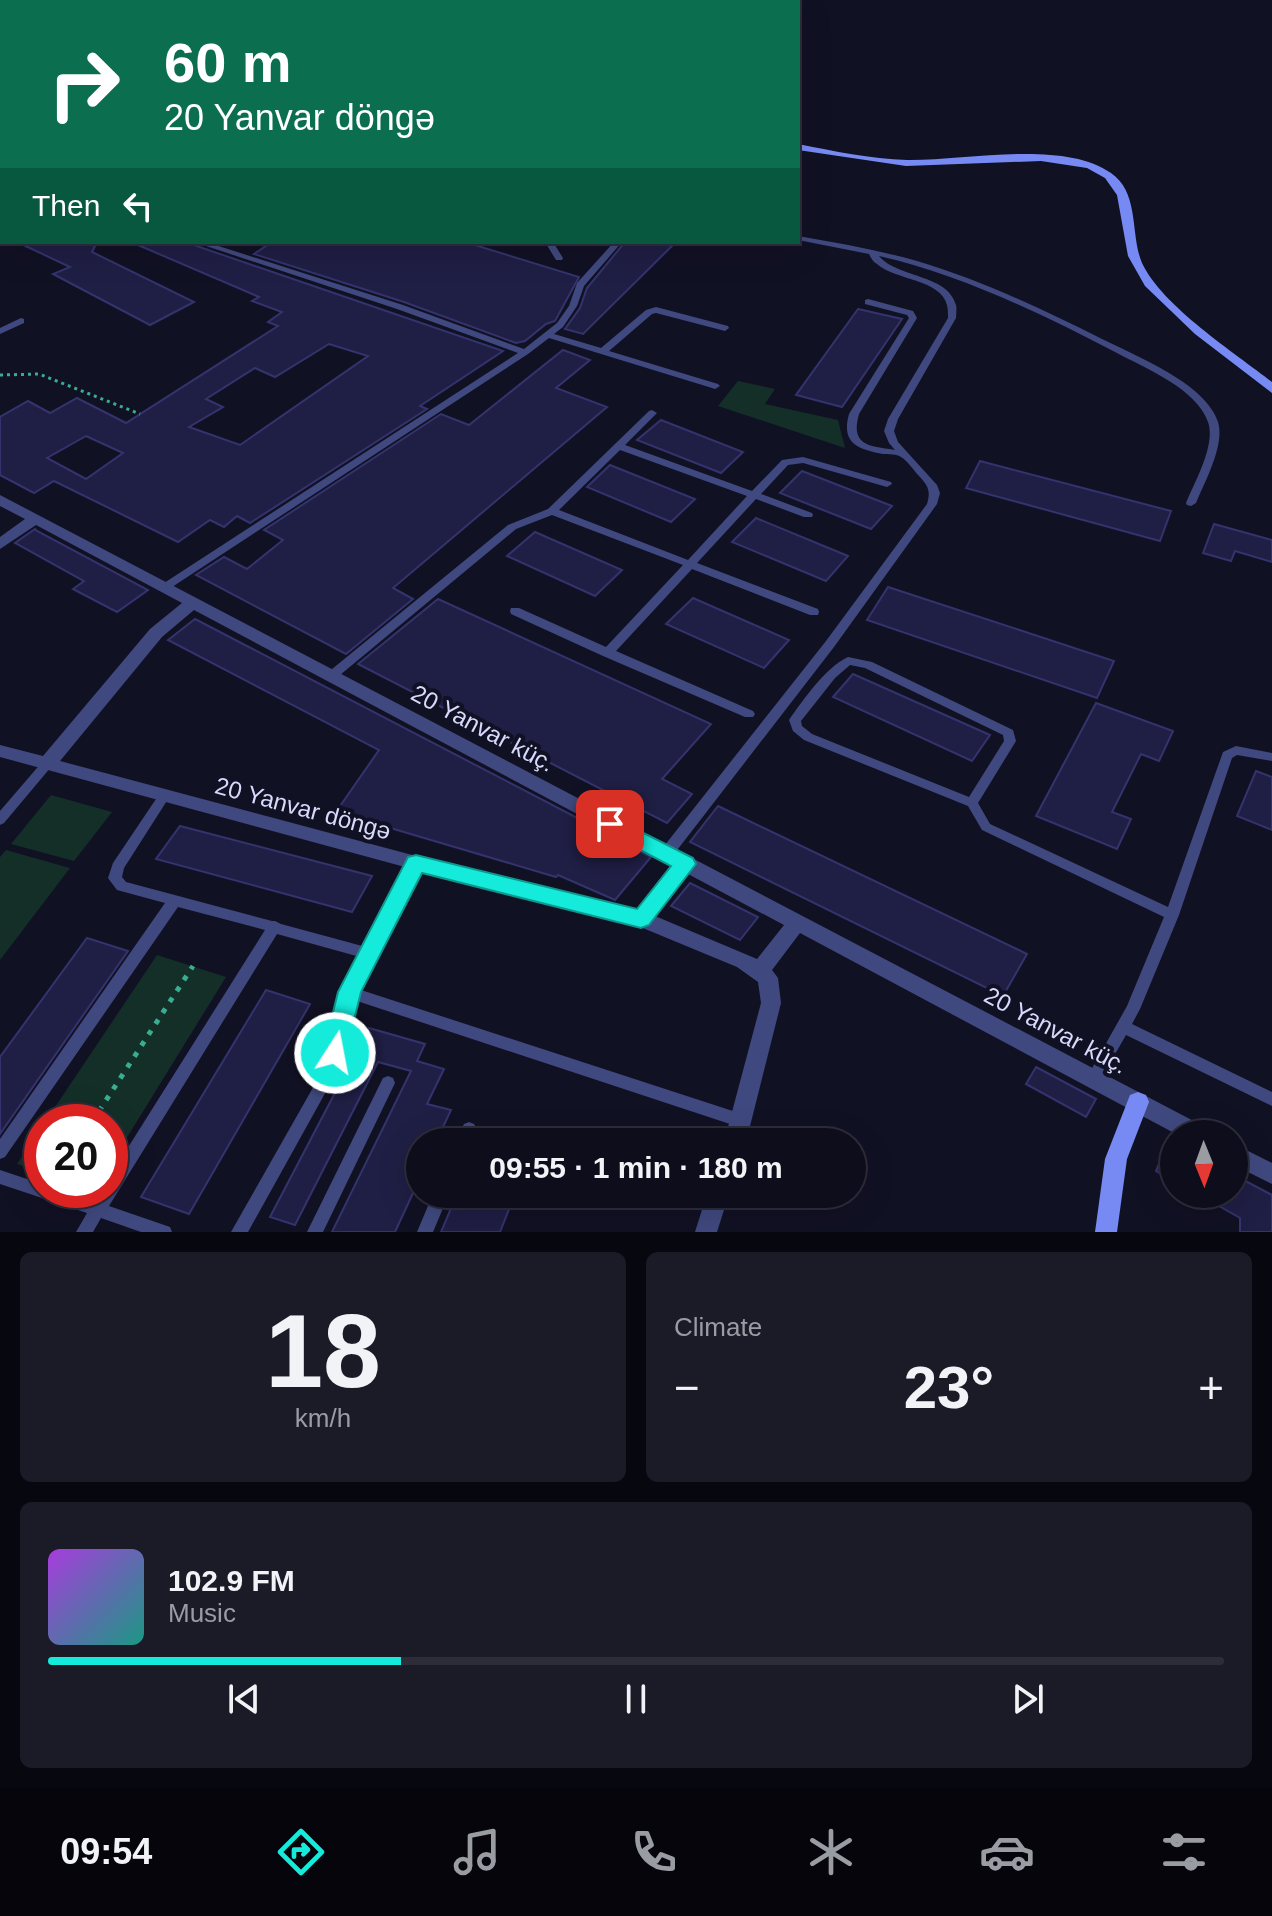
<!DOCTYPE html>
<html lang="en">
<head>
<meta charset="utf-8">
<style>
	:root { --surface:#0d0d1b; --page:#1b1b28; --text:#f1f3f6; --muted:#9a9ca3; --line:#2d2d3a; --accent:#14ebda }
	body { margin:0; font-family:Arial,sans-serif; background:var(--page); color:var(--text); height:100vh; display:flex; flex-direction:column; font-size:30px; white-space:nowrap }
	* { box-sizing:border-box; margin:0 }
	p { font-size:26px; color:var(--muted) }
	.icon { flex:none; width:44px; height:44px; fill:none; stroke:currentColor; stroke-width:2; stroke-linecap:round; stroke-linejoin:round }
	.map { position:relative; height:1232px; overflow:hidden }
	.details { display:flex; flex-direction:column; gap:20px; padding:20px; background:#07070f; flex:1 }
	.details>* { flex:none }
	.top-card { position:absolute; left:0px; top:0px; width:800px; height:244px; box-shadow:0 8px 32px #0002,0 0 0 2px var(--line); background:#0b6e4f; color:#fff; overflow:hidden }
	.needle { width:52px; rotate:179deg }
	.buttons { position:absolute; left:1160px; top:1120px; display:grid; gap:16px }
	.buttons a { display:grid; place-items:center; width:88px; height:88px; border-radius:50%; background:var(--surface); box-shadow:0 8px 32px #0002,0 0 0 2px var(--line); font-size:40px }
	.speed { position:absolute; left:24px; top:1104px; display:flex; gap:16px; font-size:40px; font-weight:700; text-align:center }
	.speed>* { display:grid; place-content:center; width:104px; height:104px; border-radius:50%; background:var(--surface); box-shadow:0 8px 32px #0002,0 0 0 2px var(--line); line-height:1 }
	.speed .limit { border:12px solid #d22; background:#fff; color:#111 }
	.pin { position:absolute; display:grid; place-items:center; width:68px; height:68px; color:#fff; margin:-34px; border-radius:16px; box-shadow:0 4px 12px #0006 }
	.me { position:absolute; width:88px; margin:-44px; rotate:11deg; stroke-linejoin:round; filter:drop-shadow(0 0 6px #0008) }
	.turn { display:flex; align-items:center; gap:28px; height:168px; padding:0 32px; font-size:36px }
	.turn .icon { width:104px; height:104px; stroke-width:2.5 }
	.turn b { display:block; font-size:56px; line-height:68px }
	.then { display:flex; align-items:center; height:76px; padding:0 32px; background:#0003; gap:16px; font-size:30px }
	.big { font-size:60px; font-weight:700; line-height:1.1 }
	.details .widget { flex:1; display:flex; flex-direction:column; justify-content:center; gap:12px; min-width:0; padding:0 28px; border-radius:12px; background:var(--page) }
	.details .dial { align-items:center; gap:0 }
	.dial b { font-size:104px; line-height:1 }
	.song { display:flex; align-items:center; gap:24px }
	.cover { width:96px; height:96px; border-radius:12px; background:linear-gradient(135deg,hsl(280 70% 55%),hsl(170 70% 35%)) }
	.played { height:8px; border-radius:4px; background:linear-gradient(90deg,var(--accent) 30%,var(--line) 30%) }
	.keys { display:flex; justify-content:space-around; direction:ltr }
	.heat { display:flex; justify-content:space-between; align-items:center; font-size:44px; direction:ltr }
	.details .tiles { flex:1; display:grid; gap:20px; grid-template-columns:1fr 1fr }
	.widget:last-child { grid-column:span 2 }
	.trip { position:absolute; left:406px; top:1128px; width:460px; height:80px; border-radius:40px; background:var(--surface); box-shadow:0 8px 32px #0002,0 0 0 2px var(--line); font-weight:700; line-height:80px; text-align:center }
	.tabs { display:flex; height:128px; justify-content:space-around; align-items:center; background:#05050b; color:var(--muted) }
	.tabs .icon { width:56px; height:56px }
	.tabs .current { color:var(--accent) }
	.tabs b { font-size:36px; color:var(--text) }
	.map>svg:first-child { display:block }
	.green { fill:#142e28 }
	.building { fill:#1f1e44; stroke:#34336d; stroke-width:2; fill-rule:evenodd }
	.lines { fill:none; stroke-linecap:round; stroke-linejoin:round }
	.path-far1 { stroke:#3aad91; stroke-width:3; stroke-dasharray:3 4; stroke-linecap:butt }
	.path { stroke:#3aad91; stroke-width:5; stroke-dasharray:5 8; stroke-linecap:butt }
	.lane { fill:#40497f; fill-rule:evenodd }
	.street { fill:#40497f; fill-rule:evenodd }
	.secondary { fill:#778af3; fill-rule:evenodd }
	.route { fill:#14ebda; stroke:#0d998e; stroke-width:2 }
	.labels { text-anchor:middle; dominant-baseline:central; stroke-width:8; stroke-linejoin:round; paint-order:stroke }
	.street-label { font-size:24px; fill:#d7dafc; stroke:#111124 }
</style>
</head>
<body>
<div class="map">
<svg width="1272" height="1232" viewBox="0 0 1272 1232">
	<rect width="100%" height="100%" fill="#111124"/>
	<g class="green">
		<polygon points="738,381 775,389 765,404 838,420 845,448 718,406"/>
		<polygon points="51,795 112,812 74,861 11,844"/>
		<polygon points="6,850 70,868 0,960 0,857"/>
		<polygon points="157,955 226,977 110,1165 110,1122 45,1122"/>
		<polygon points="42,1126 42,1172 17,1164"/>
	</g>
	<g class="building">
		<polygon points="17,242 97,242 92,252 194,302 150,325 53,274 70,267"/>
		<path d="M131,242H185L503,351L420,406L427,409L250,523L237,516L224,527L210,520L178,542L54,481L34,493L0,475V417L28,401L50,413L77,398L126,423L278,326L268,322L282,312L252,301L259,297ZM329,344L368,356L240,445L189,427L223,407L206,399L255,368L275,377ZM86,436L123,453L86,479L47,458Z"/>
		<polygon points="272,242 465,242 579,277 555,321 546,324 525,341 516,343 404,302 254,254"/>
		<polygon points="625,242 676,242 583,334 565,329 580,308 587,288"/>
		<polygon points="858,309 902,319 842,407 796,395"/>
		<polygon points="563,350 590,360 556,388 607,407 393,588 413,599 346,654 196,575 224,557 247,569 283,540 264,530 441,414 469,425"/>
		<polygon points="661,420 743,452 721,473 637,440"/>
		<polygon points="980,461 1171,511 1160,541 966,488"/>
		<polygon points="610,465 695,499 671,522 587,487"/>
		<polygon points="802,471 892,506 871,529 780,493"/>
		<polygon points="756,518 848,556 826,581 732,542"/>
		<polygon points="1214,524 1272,540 1272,562 1235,551 1231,561 1203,553"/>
		<polygon points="35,529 37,531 148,590 117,612 73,589 84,581 15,543"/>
		<polygon points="535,532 622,570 595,596 507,556"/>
		<polygon points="888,587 1114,661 1097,698 867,620"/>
		<polygon points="693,598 789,640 764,668 666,624"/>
		<polygon points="438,599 711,724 662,779 692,794 667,823 358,664"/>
		<polygon points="195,619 610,835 651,857 615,900 558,875 556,877 336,812 379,750 168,640"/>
		<polygon points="853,674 990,735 972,761 833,697"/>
		<polygon points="1096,703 1173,731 1159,761 1141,754 1112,812 1131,819 1117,849 1036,816"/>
		<polygon points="1256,771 1272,777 1272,830 1237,816"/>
		<polygon points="718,806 1027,954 1003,996 690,842"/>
		<polygon points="180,826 372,876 352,912 156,859"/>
		<polygon points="690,883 758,917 740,940 671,906"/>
		<polygon points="87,938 128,951 0,1134 0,1057"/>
		<polygon points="266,990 310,1004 189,1214 141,1197"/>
		<polygon points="369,1028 425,1044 417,1061 444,1069 427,1104 451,1110 436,1142 420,1142 420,1178 395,1232 332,1232 411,1071 378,1062 295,1225 270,1217"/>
		<polygon points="1036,1067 1096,1099 1086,1117 1026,1084"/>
		<polygon points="1171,1135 1174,1136 1174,1181 1156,1171"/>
		<polygon points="1234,1175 1272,1195 1272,1232 1240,1232 1240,1218 1198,1194 1234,1194"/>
		<polygon points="457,1194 515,1194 500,1232 441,1232"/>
	</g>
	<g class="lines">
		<polyline class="path-far1" points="0,375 39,374 140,414"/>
		<polyline class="path" points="92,1122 193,966"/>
		<g class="lane">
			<rect x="0" y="92" width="2" height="5"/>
			<rect x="0" y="132" width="2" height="5"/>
			<rect x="0" y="169" width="2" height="5"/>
			<path d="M798,236C838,243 878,250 917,261C981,280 1042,309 1102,339C1127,351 1154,363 1177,378C1193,388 1212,404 1218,422C1225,445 1205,481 1196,503L1191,506L1187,505L1186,503C1195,481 1216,445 1208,422C1197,389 1145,368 1117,353C1042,314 962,275 879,256C897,278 948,274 956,305C957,309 956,314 956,318L898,419L894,431L898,442L937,485L940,493L937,504L834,647L671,858L666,859L661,858L660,854L661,850L826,641L927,504C931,490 928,486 919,476C914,471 908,461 901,457C897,454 888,454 883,454C857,449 841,443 849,414L909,318L907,315L865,304V300L868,299L913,311L917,318L859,414C850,446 869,446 895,450L889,443L884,431L888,419L948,318C948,314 948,309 947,305C941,279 894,280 877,264C873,262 871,258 869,254L798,240Z"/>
			<polygon points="194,242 206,242 403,305 524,349 557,323 569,306 577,283 614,242 622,242 584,286 577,306 563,327 554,334 601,348 646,310 656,307 728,326 729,328 725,331 656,313 652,314 609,351 718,384 720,386 715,389 712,388 549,338 528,354 169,589 161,589 160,587 161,585 518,353 397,309"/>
			<polygon points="545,242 553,242 563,258 562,260 556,260"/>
			<polygon points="21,318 24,319 24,323 0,334 0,328"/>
			<path d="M652,410L657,413L625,445L752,491L782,460L803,457L891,482L892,484L887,487L803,463L788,465L761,494L812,513L813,515L812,517H804L756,499L697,563L818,609L819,612L818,615H810L692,569L616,651L753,711L755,714L753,717H745L603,656L511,614L510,611L511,608H519L606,647L683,565L552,515L516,529L334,680H326L324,677L326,674L508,525L548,509L649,411ZM620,450L747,496L688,560L559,510Z"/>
			<path d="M848,657L872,662L1013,730L1016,741L978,803L990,824L1168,907L1223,752L1236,746L1272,753V761L1237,755L1232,758L1179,915L1140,1009L1132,1024L1272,1092V1106L1126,1035L1098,1084L1093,1085L1088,1084L1086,1079L1127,1006L1164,917L982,830L968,806L804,740L793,731L789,720C803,700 826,667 848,657ZM850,665L865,668L1003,735L1004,741L969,797L812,734L802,726L801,721L835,678Z"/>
			<polygon points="47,760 51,761 53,764 51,767 4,823 0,825 0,811 43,761"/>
			<polygon points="164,791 168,793 170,796 124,868 122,877 126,882 272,921 275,921 281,924 366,947 411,859 416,858 421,859 422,863 358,989 742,1114 747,1116 749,1121 747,1126 742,1128 354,1000 333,1079 248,1232 231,1232 319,1077 342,992 360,957 277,934 109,1206 170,1227 172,1232 141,1232 101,1218 93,1232 76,1232 87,1213 0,1184 0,1170 42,1184 42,1190 61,1190 94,1201 101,1190 110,1190 110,1176 265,930 178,907 5,1157 0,1159 0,1139 165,903 117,890 108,878 113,863 160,793"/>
			<polygon points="388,1076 393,1078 395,1083 323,1232 307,1232 383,1078"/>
			<polygon points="469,1122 474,1124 477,1129 471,1142 455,1142 464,1124"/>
			<polygon points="433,1194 449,1194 433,1232 417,1232"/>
		</g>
		<g class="street">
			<polygon points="0,0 5,1 6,2 2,2 0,6"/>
			<polygon points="2,80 2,86 0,87 0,81"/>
			<path d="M0,495L1205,1127L1208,1134H1176L800,933L772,970L778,978L781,1003L746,1142H724L761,1003L758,982L737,967L638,926L416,870L0,757V745L43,756L150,629L182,603L36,525L0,549V537L25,519L0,506ZM194,610L673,865L637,910L416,856L60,761L162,637ZM688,874L784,925L757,959L655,916Z"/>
			<polygon points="1234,1144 1272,1163 1272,1184 1234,1165"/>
			<polygon points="707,1194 729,1194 717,1232 695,1232"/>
		</g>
		<g class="secondary">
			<path d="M798,144C834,151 870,159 907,160C964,161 1063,139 1111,173C1140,193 1130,235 1142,263C1162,306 1235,353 1272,382V393L1195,334L1145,286L1128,256L1117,195L1105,178L1087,168L1041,161L906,166L798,150Z"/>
			<rect x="0" y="173" width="2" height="7"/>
			<polygon points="1138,1092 1146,1095 1149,1102 1127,1159 1117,1232 1095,1232 1105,1159 1130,1095"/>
		</g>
	</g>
	<polygon class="route" points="610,816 693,858 696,864 649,925 641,928 422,873 361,992 344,1060 335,1063 327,1060 323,1053 338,992 408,857 416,855 637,909 671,866 602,830 599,824 602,819"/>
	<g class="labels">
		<g class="street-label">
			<text transform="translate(483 728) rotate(28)">20 Yanvar küç.</text>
			<text transform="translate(303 808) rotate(15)">20 Yanvar döngə</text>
			<text transform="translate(1056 1030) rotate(28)">20 Yanvar küç.</text>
		</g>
	</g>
</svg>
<div class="buttons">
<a><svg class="needle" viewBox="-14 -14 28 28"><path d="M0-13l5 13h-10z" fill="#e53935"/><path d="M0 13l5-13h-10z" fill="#9a9ca3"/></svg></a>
</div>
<div class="speed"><div class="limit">20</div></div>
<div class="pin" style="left:610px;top:824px;background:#d93025"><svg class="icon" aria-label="arrive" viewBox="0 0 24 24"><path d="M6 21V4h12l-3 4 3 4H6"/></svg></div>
<svg class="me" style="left:335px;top:1053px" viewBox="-20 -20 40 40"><circle r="17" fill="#14ebda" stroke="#fff" stroke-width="3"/><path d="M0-11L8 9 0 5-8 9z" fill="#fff"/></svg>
<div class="trip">09:55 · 1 min · 180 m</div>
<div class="top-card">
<div class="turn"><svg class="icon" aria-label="right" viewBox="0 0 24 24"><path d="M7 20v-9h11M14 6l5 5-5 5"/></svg><div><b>60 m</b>20 Yanvar döngə</div></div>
<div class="then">Then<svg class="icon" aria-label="left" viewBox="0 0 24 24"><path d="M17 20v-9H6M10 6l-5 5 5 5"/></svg></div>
</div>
</div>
<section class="details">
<div class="tiles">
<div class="widget dial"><b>18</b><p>km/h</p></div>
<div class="widget"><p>Climate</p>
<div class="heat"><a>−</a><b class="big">23°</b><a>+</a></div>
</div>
<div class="widget">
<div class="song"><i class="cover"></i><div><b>102.9 FM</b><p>Music</p></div></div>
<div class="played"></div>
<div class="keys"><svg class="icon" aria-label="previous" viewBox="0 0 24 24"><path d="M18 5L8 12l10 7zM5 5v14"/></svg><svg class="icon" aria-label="pause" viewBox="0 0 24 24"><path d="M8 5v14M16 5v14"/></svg><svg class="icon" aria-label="next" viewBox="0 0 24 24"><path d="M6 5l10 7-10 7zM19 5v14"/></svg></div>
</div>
</div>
</section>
<nav class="tabs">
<b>09:54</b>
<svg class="icon current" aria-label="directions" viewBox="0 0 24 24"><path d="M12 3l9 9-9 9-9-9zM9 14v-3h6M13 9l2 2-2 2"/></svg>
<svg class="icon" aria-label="music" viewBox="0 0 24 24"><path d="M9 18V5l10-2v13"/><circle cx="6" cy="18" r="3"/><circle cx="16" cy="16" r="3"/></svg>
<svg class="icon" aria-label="phone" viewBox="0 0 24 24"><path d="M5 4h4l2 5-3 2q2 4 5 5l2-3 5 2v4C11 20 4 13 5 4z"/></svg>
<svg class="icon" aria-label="climate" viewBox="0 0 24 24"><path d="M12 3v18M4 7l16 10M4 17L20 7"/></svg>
<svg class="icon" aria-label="car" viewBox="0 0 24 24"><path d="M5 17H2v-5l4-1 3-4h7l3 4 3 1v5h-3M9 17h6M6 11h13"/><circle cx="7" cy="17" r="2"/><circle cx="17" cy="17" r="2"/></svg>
<svg class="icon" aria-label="filters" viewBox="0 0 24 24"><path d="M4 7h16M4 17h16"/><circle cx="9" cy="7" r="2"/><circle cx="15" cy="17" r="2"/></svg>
</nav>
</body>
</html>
